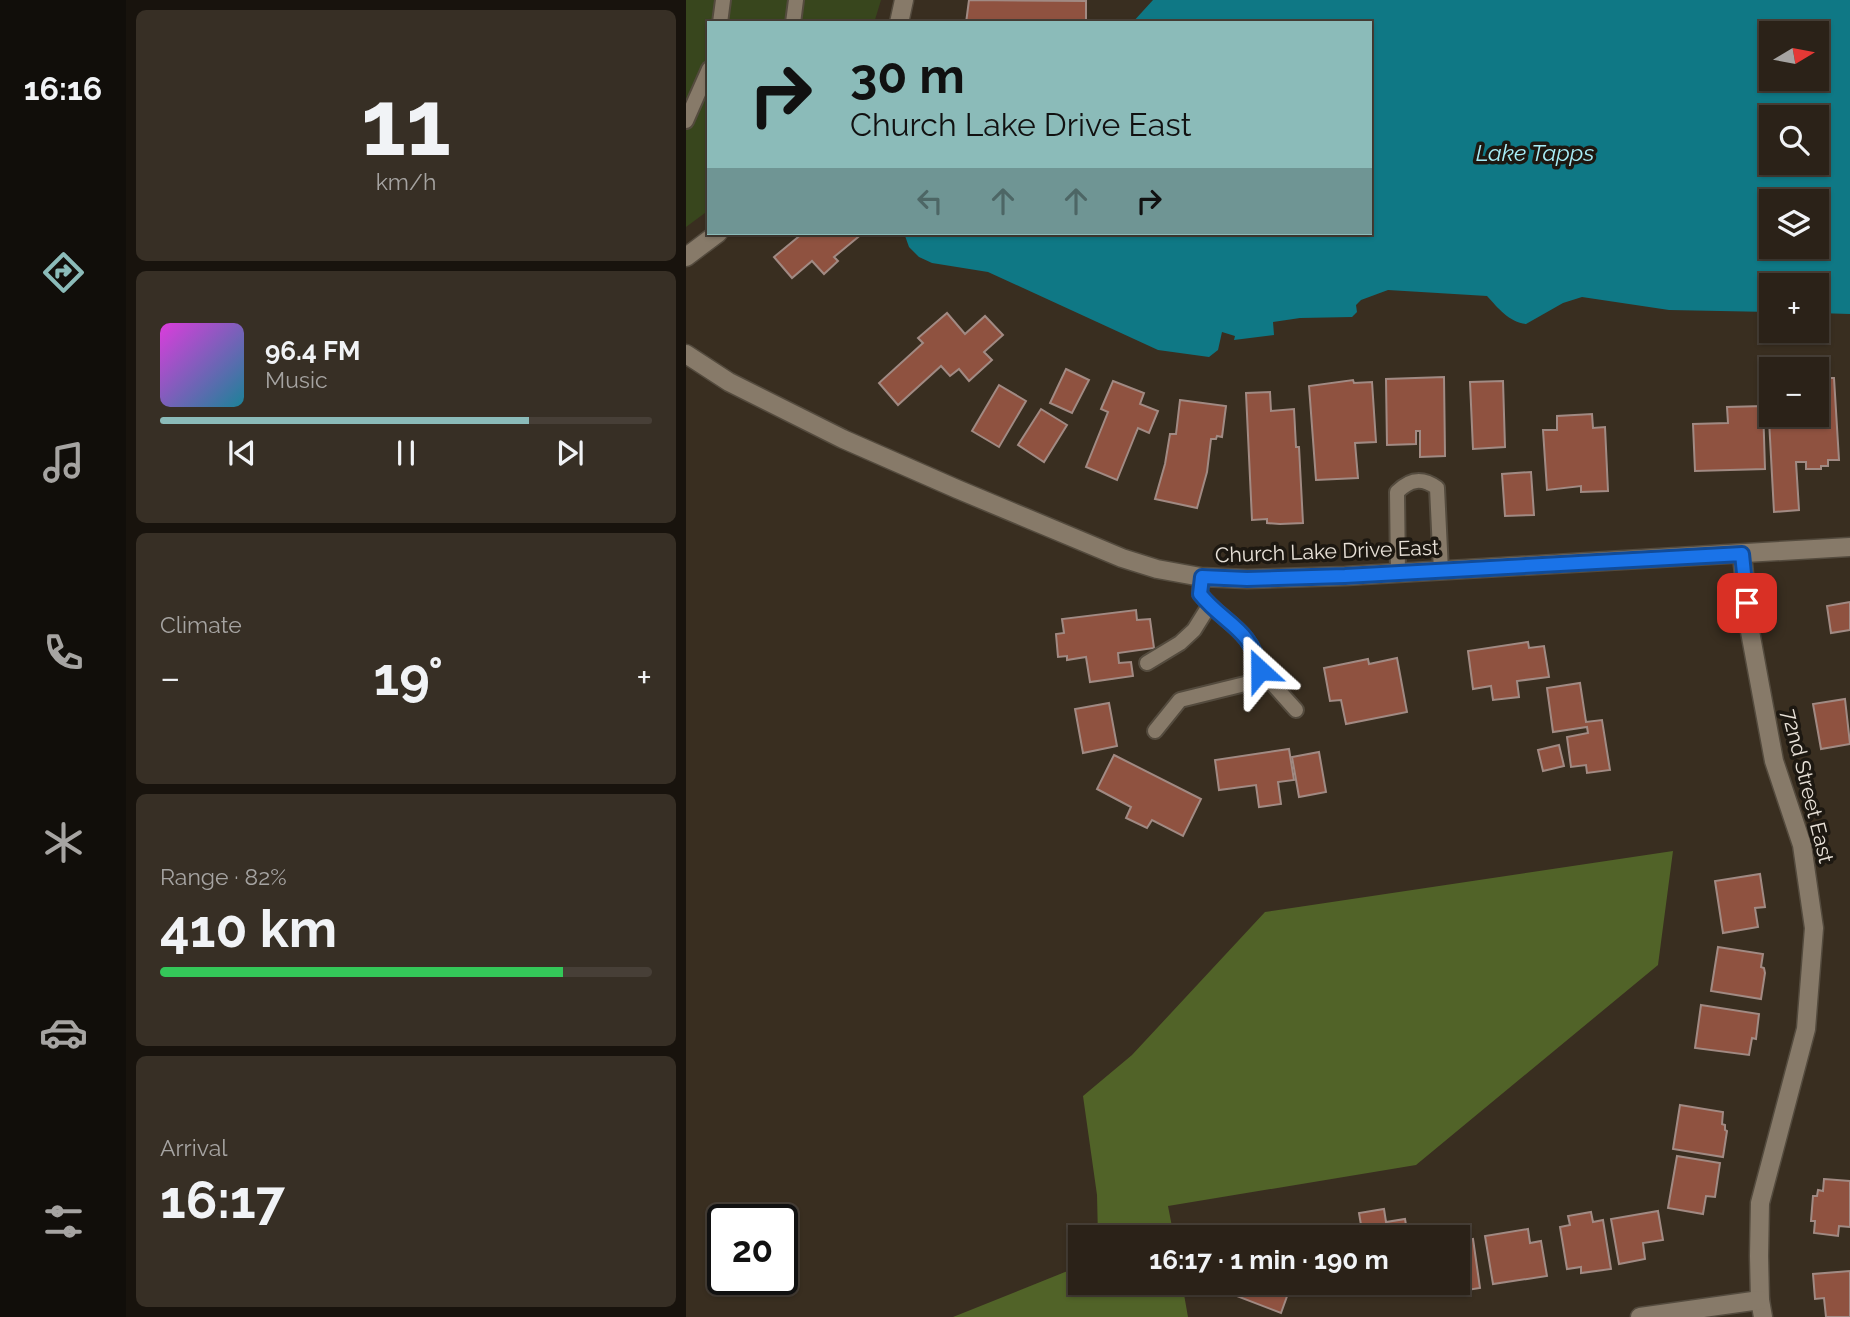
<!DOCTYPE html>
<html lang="en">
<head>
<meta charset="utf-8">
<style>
	:root { --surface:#2b2218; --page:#372f25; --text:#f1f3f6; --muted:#a6a4a2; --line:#473f37; --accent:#8bbbb9 }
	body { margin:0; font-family:Raleway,sans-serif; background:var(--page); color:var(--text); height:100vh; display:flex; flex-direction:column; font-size:26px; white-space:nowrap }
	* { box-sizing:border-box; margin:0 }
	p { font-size:23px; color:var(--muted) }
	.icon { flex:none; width:38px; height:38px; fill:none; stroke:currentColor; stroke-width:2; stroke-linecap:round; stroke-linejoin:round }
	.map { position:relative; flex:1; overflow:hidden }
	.sheet { display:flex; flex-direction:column; gap:10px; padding:10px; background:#18130d; width:560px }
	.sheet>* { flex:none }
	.hud { position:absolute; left:21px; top:21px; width:665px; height:214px; border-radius:0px; box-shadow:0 2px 5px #0004,0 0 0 2px var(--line); background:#8bbbb9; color:#111; overflow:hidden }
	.needle { width:46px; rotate:80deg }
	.controls { position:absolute; left:1073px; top:21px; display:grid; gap:14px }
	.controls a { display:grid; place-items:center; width:70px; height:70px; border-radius:0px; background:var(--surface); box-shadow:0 2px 5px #0004,0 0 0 2px var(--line); font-size:35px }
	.speed { position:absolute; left:21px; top:1204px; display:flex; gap:14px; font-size:35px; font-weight:700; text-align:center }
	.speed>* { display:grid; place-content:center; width:91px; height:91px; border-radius:50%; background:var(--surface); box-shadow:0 2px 5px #0004,0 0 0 2px var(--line); line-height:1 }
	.speed .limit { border:4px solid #111; border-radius:10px; background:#fff; color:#111 }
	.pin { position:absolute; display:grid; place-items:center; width:60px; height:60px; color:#fff; margin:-30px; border-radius:14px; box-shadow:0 4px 10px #0006 }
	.me { position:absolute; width:77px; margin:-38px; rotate:336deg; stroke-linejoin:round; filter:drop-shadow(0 0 5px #0008) }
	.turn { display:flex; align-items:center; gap:24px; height:147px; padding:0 28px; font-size:32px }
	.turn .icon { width:91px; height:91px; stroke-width:2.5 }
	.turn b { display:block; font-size:49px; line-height:60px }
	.lanes { display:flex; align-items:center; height:66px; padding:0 28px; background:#0003; justify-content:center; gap:35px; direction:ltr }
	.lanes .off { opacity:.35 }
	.big { font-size:52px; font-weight:700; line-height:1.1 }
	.sheet .tile { flex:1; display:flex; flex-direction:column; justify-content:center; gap:10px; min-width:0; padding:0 24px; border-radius:10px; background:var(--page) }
	.sheet .dial { align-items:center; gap:0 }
	.dial b { font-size:91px; line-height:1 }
	.song { display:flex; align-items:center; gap:21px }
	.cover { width:84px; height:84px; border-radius:10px; background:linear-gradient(135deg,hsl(300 70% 55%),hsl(190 70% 35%)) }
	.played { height:7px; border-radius:4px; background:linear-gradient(90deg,var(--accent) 75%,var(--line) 75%) }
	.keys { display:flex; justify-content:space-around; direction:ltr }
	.heat { display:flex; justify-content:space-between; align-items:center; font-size:38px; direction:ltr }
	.charge { height:10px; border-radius:5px; background:linear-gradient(90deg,#34c759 82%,var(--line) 0) }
	.trip { position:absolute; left:382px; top:1225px; width:402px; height:70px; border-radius:0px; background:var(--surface); box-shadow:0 2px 5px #0004,0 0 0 2px var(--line); font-weight:700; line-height:70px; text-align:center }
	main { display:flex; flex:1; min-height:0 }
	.tab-bar { display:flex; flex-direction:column; width:126px; justify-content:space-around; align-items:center; background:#110e0a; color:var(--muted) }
	.tab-bar .icon { width:49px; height:49px }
	.tab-bar .on { color:var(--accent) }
	.tab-bar b { font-size:32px; color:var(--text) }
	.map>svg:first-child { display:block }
	.green { fill:#38461d }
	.forest { fill:#516328 }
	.water { fill:#0f7885; fill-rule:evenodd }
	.building { fill:#8f5240; stroke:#a18a83; stroke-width:2 }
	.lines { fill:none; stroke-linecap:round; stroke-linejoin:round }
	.service-casing { stroke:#544b3e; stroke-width:18 }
	.minor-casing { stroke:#544b3e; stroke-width:21 }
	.tertiary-casing { stroke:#544b3e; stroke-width:21 }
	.service { stroke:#877a69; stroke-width:14 }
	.minor { stroke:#877a69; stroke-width:18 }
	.tertiary { stroke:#877a69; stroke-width:18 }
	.route-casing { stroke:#114b97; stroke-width:18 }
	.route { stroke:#1a73e8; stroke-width:12 }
	.labels { text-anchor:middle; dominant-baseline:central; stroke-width:7; stroke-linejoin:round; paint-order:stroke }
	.street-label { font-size:21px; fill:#e8e1d8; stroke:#1d1811 }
	.water-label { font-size:23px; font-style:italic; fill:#a8eef8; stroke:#1d1811 }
</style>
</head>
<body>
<main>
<nav class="tab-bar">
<b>16:16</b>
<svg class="icon on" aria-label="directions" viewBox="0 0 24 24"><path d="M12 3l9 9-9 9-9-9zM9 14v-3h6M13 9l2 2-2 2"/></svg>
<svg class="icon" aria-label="music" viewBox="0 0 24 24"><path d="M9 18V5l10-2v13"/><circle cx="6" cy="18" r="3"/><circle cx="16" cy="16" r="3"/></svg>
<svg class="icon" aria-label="phone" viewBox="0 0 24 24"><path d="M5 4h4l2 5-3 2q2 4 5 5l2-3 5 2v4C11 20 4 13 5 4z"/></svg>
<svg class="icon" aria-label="climate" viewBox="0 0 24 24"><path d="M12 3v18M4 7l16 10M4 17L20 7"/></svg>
<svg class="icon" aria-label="car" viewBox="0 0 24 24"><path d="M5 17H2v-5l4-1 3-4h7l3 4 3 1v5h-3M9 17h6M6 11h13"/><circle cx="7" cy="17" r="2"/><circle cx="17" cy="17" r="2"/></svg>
<svg class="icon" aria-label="filters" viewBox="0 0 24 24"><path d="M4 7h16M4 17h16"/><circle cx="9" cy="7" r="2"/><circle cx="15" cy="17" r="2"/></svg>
</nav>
<section class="sheet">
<div class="tile dial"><b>11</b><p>km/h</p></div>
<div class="tile">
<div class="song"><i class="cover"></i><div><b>96.4 FM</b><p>Music</p></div></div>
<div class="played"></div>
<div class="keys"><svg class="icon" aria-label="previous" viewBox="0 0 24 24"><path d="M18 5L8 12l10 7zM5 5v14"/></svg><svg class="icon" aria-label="pause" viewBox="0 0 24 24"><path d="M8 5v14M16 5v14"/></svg><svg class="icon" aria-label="next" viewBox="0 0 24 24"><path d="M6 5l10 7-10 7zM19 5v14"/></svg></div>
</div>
<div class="tile"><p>Climate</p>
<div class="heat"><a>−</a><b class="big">19°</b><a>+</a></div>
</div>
<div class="tile"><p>Range · 82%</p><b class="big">410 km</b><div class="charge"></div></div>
<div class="tile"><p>Arrival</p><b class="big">16:17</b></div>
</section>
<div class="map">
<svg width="1164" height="1317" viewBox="0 0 1164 1317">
	<rect width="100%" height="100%" fill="#392e20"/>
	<polygon class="green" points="0,0 195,0 188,23 23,23 23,210 0,227"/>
	<g class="forest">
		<polygon points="987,851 972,965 730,1165 482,1206 488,1237 412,1237 411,1195 397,1096 446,1055 579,912"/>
		<polygon points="394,1266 394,1283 496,1283 502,1317 267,1317"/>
	</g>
	<path class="water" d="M467,0H1164V314L1131,313L1130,285H1085V312L983,310L896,297L877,303L840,324C823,322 812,308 801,296L702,290L675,300L670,305L671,312L666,317L614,318L587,322L588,335L548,340L549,336L536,332L532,350L523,357L472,350L302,272L246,263L233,257L223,247L218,233H684V23H446ZM1085,33H1130V79H1085ZM1085,117H1130V163H1085ZM1085,201H1130V247H1085Z"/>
	<g class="building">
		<polygon points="283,0 400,1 400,23 280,23"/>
		<polygon points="117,233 177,233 148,257 152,261 138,274 126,261 106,278 88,257"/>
		<polygon points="261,313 279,334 299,316 317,335 298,352 306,360 283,381 273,369 264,376 255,366 212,405 193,383 237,343 232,338"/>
		<polygon points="380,369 403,380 386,413 364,403"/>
		<polygon points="758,377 759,456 734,457 734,431 730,431 730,444 701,445 700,379"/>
		<polygon points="1130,378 1148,378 1153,460 1142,460 1142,466 1135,466 1135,469 1120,469 1120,462 1110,462 1113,510 1088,512 1083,420 1130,420"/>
		<polygon points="667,380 668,383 686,382 690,442 669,443 672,478 630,480 623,386"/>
		<polygon points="427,381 458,393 454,404 472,411 463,433 452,428 431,480 400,467 422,412 415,409"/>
		<polygon points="817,381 819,447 787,449 784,382"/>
		<polygon points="313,385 340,401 313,447 286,431"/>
		<polygon points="584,392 585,411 608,409 610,447 613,447 617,523 594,524 581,523 581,519 566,520 560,393"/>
		<polygon points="494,400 540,406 536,437 531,436 530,439 525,439 521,472 511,508 469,499 479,464 484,434 490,434"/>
		<polygon points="1077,406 1079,469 1009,471 1007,424 1042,423 1041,407"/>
		<polygon points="355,409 381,425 358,462 332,445"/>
		<polygon points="906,414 907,428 919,427 922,491 895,492 895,486 861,490 857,430 871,430 871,416"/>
		<polygon points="845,472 848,515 819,516 816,474"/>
		<polygon points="1164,602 1164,630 1145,633 1141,606"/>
		<polygon points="450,610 451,620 464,619 468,648 432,653 433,663 445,662 447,676 404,682 400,657 381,660 381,656 372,657 370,634 378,633 376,619"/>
		<polygon points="842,642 843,648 858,646 863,677 831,681 833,697 807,700 805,686 787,689 782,651"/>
		<polygon points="711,658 721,712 660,724 655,700 644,701 638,668 682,659 683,664"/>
		<polygon points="894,683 900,722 916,720 924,770 901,773 900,765 885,767 881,737 902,733 901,727 867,732 861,688"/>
		<polygon points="1159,699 1164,744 1135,749 1127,704"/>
		<polygon points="423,703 431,746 397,753 389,709"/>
		<polygon points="873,745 878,766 857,771 852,750"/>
		<polygon points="603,749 608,780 592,782 595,804 573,807 570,785 533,790 529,760"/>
		<polygon points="633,752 640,792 613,797 606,757"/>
		<polygon points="428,755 515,799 497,836 466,820 461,828 440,818 445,807 411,789"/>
		<polygon points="1074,874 1079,907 1069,908 1072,927 1037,933 1029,881"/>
		<polygon points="1032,947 1077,954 1075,967 1078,968 1079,973 1075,999 1025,991"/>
		<polygon points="1015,1005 1073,1014 1070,1039 1066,1038 1063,1055 1009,1048"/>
		<polygon points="994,1105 1037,1112 1036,1124 1039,1125 1039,1130 1041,1131 1037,1157 987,1149"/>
		<polygon points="991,1156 1034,1163 1029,1197 1020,1196 1017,1214 982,1208"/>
		<polygon points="1138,1179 1164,1181 1164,1227 1153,1226 1152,1236 1128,1233 1129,1221 1125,1221 1127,1196 1131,1196 1132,1190 1137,1191"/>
		<polygon points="698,1209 700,1222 719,1219 722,1237 677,1237 673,1213"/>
		<polygon points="972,1211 977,1240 957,1243 959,1259 933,1264 925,1219"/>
		<polygon points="905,1212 907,1222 917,1220 925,1269 895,1273 895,1267 881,1269 874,1227 884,1225 882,1216"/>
		<polygon points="656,1225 658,1237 611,1237 610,1232"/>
		<polygon points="842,1229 844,1243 855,1241 861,1276 807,1284 799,1236"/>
		<polygon points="787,1239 794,1288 768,1292 766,1283 772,1283 772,1242"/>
		<polygon points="1164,1271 1164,1317 1140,1317 1138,1298 1129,1299 1127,1274"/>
		<polygon points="538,1283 595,1283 604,1288 595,1313 535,1290"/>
	</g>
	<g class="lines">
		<g class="service-casing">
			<g id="service">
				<polyline points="34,23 37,0"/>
				<polyline points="107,23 110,0"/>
				<polyline points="0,121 23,69"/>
				<path d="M712,573L711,492C724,479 736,477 751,488L755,571"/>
				<polyline points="461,663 494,643 508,630 523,606"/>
				<polyline points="574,670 610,710"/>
				<path d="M469,731L494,700L563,683L574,670C565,628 538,624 514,594L515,577"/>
			</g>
		</g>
		<g class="minor-casing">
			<g id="minor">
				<polyline points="1056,554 1063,626 1088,761 1116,845 1128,928 1120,1029 1074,1203 1073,1256 1074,1300 1077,1317"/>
				<polyline points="954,1317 1074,1300"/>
			</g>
		</g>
		<g class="tertiary-casing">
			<g id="tertiary">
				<polyline points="213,23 218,0"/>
				<polyline points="0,257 32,233"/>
				<polyline points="0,354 43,382 157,439 271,489 436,558 471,569 515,577 561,579 659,576 1164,547"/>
			</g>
		</g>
		<use href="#service" class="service"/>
		<use href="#minor" class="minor"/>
		<use href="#tertiary" class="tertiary"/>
	</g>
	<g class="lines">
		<g class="route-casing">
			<path id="route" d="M574,670C565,628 538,624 514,594L516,577L561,579L659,576L1056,554L1061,603"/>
		</g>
		<use href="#route" class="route"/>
	</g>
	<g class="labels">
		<g class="street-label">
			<text transform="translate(641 551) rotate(-2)">Church Lake Drive East</text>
			<text transform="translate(1122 786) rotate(76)">72nd Street East</text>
		</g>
		<g class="water-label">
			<text x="849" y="152">Lake Tapps</text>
		</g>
	</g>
</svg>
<div class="controls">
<a><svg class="needle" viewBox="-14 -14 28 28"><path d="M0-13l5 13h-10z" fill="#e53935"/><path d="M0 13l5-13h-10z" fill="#a6a4a2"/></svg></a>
<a><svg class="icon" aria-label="search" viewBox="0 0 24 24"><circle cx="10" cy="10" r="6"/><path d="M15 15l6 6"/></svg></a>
<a><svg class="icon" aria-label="layers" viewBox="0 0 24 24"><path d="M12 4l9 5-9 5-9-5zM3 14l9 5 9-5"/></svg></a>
<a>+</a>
<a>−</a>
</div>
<div class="speed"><div class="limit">20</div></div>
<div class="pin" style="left:1061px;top:603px;background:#d93025"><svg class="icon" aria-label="arrive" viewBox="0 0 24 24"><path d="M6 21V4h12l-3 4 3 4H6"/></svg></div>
<svg class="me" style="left:574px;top:670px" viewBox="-20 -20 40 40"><path d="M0-17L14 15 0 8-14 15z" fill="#1a73e8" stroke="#fff" stroke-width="4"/></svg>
<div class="trip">16:17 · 1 min · 190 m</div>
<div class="hud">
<div class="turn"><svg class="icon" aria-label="right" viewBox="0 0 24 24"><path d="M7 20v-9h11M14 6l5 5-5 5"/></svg><div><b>30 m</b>Church Lake Drive East</div></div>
<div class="lanes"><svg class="icon off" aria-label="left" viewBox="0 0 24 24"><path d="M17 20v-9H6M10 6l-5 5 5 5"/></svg><svg class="icon off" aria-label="ahead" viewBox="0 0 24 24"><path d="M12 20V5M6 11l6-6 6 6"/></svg><svg class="icon off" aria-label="ahead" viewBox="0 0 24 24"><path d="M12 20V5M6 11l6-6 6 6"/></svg><svg class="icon" aria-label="right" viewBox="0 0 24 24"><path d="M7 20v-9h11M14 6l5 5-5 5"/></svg></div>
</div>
</div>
</main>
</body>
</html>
